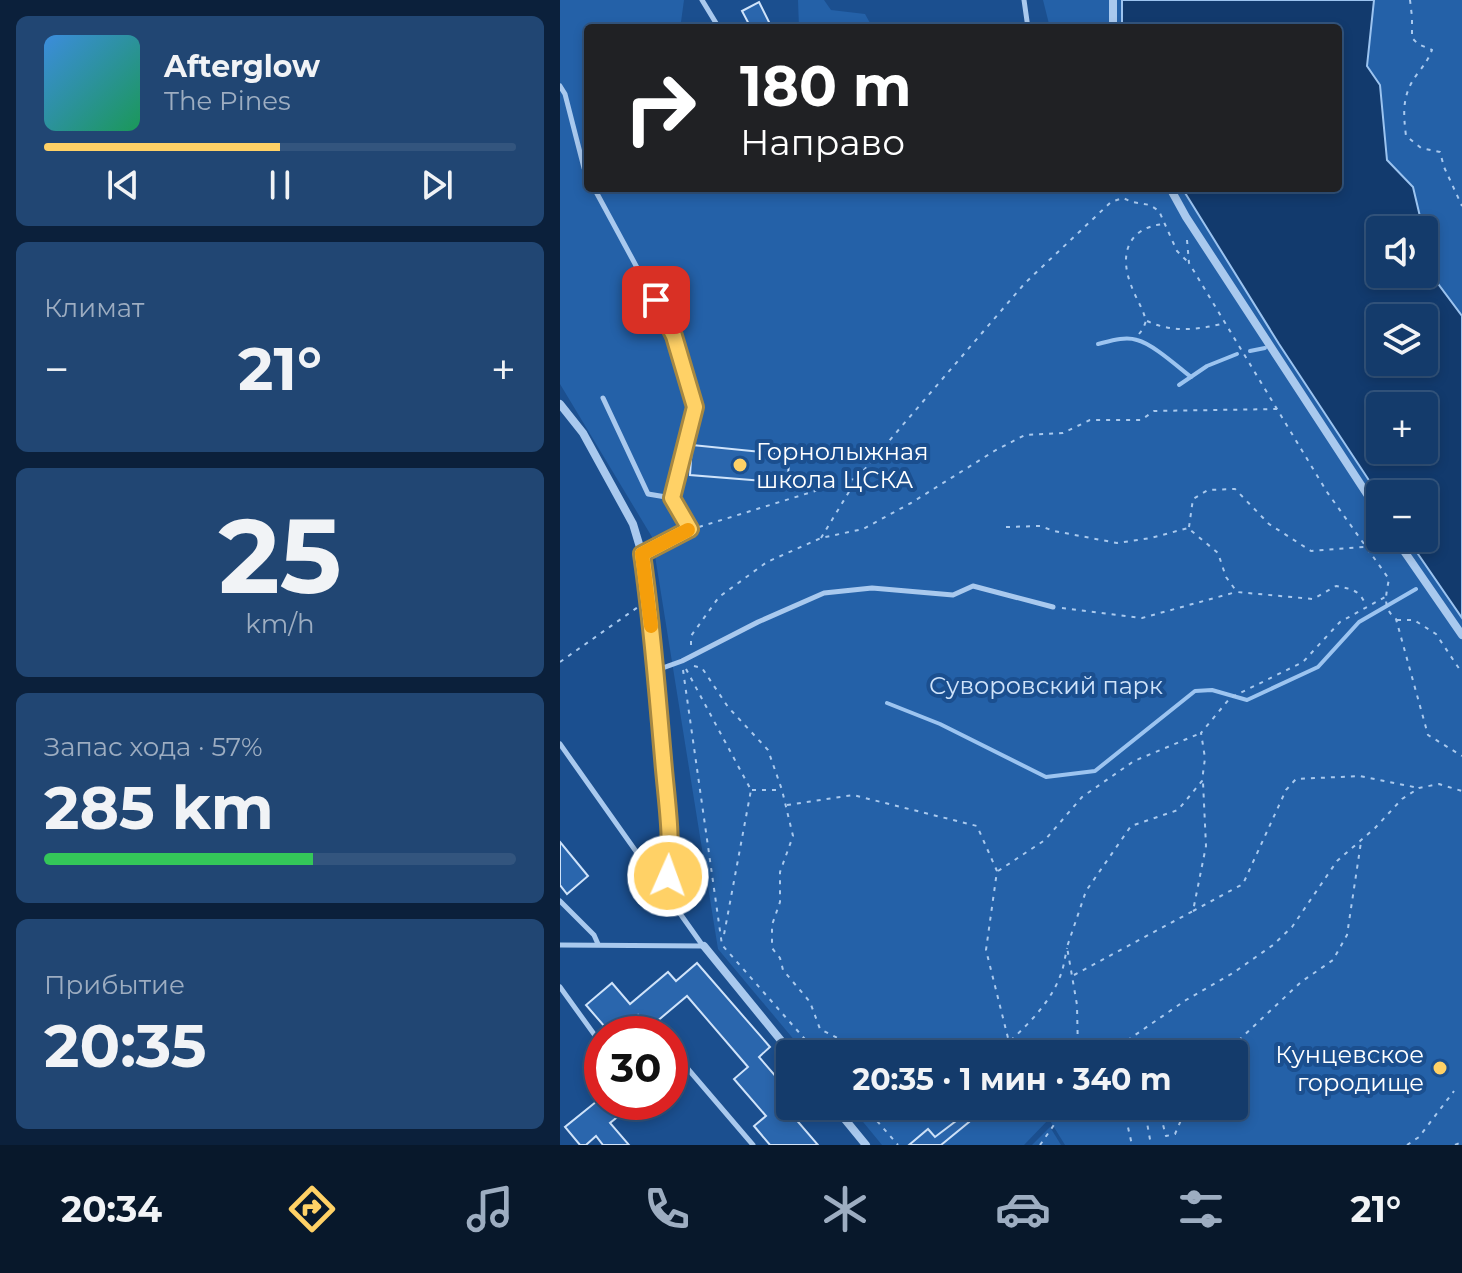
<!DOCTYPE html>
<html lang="ru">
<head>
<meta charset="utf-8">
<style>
	:root { --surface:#143b6b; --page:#214673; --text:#f1f3f6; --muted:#9dadc1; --line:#33557e; --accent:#ffd166 }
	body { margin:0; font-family:Montserrat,sans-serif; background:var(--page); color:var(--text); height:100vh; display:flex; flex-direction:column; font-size:30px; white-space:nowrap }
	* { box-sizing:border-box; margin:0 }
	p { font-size:26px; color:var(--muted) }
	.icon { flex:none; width:44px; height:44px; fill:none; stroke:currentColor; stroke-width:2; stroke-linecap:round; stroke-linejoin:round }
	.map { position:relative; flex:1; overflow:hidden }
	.drawer { display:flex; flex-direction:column; gap:16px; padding:16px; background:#0b203b; width:560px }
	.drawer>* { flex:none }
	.banner { position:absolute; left:24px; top:24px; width:758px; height:168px; border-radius:8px; box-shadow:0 4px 12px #0003,0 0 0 2px var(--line); background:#202124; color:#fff; overflow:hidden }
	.tools { position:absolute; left:806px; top:216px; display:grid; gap:16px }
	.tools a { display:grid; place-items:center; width:72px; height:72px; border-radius:8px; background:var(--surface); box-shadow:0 4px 12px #0003,0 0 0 2px var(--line); font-size:40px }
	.speed { position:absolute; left:24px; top:1016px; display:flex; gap:16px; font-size:40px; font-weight:700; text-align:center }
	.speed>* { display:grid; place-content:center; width:104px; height:104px; border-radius:50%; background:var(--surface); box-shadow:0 4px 12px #0003,0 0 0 2px var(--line); line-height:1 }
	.speed .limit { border:12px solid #d22; background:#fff; color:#111 }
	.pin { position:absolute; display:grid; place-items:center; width:68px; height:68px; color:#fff; margin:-34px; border-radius:16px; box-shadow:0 4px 12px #0006 }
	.me { position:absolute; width:88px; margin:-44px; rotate:2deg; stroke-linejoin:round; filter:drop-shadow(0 0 6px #0008) }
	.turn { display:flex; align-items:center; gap:28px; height:168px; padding:0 24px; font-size:36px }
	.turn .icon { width:104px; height:104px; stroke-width:2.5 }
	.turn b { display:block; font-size:56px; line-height:68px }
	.big { font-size:60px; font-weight:700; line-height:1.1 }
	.drawer .tile { flex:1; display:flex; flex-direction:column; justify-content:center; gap:12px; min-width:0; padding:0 28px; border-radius:12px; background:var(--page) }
	.drawer .dial { align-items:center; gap:0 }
	.dial b { font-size:104px; line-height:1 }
	.song { display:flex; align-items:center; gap:24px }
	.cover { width:96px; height:96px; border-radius:12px; background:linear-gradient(135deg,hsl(210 70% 55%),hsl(150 70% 35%)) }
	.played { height:8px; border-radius:4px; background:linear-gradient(90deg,var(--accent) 50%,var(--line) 50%) }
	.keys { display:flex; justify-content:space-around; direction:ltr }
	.heat { display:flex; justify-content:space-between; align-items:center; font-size:44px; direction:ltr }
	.charge { height:12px; border-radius:6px; background:linear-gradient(90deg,#34c759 57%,var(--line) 0) }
	.trip { position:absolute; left:216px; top:1040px; width:472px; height:80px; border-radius:8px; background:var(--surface); box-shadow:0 4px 12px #0003,0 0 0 2px var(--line); font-weight:700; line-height:80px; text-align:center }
	.tabs { display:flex; height:128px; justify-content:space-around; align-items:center; background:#08182b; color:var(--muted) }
	.tabs .icon { width:56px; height:56px }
	.tabs .active { color:var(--accent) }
	.tabs b { font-size:36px; color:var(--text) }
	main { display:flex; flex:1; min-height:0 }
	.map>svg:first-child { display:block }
	.green { fill:#2461a8 }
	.water { fill:#123a6d; stroke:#9cc4f0; stroke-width:2; fill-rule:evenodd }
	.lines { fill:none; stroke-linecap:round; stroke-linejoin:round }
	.stream { stroke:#9cc4f0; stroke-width:4 }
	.building { fill:#2a66ad; stroke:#cfe3fa; stroke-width:2 }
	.path { stroke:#a9c9ee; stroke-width:2; stroke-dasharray:4 6; stroke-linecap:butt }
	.lane { stroke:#a9c9ee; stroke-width:5 }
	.street { stroke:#a9c9ee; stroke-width:8 }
	.route-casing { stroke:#a68842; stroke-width:20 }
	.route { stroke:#ffd166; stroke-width:14 }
	.slow { stroke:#f59e0b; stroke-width:14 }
	.poi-dot { fill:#ffd166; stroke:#1b4f8f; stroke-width:3 }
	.labels { text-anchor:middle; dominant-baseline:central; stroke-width:8; stroke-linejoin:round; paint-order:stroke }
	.poi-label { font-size:24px; fill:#fff; stroke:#1b4f8f; text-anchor:start }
	.park-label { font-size:24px; fill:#cfe3fa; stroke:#1b4f8f }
</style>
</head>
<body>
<main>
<section class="drawer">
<div class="tile">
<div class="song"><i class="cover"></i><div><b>Afterglow</b><p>The Pines</p></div></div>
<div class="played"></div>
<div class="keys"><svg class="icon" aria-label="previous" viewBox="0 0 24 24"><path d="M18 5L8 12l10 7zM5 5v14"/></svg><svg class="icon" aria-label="pause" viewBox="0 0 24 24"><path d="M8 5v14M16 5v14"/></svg><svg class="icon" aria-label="next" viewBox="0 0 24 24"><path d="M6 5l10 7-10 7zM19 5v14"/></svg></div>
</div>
<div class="tile"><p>Климат</p>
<div class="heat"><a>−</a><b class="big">21°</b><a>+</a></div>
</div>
<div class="tile dial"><b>25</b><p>km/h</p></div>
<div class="tile"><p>Запас хода · 57%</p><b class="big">285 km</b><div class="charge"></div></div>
<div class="tile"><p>Прибытие</p><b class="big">20:35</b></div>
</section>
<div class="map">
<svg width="902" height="1145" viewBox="0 0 902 1145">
	<rect width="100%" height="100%" fill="#1b4f8f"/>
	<g class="green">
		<polygon points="0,0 124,0 121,22 122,28 28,28 28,188 213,188 228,191 241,188 622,188 719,344 820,497 820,538 847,538 902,618 902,1145 505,1145 489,1119 464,1145 322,1145 290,1106 674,1106 674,1054 246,1054 158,949 92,537 0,384"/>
		<polygon points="238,0 264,0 271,10 305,14 310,23 316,28 239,28"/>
		<polygon points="483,0 562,0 562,28 490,28"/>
		<polygon points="814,0 902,0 902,315 864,265 864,230 861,230 862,225 853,187 827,160 820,85 807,66"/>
		<polygon points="490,1127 501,1145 472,1145"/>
	</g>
	<path class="water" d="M562,0H814L807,66L820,85L827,160L853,187L862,225L861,230H820V274H864V265L902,316V618L847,538H864V494H820V497L719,344L622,188H778V28H562ZM820,318H864V362H820ZM820,406H864V450H820Z"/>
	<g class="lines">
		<g class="stream">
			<path d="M538,344C550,341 565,336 577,340C593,344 618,367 631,377"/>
			<polyline points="690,351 705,348"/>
			<polyline points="619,385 647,366 677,354"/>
			<polyline points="327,703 380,724 486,777 535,771 635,691 652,690 687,700 758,667 799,622 856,589"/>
		</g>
	</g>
	<g class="building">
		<polygon points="199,2 210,24 202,28 191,28 182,11"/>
		<polygon points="132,445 230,455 227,483 130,475"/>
		<polygon points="0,842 28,876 7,894 0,885"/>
		<polygon points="137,963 210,1047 199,1057 230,1093 221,1102 258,1145 210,1145 194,1126 206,1116 174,1079 188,1067 127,996 89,1028 78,1015 56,1034 51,1034 26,1005 52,983 70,1004 108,972 116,981"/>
		<polygon points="42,1097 42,1102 57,1102 65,1111 50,1123 69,1145 43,1145 36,1136 26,1145 20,1145 5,1127"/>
		<polygon points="404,1115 409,1122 381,1145 349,1145 368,1129 375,1137"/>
	</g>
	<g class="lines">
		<g class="path">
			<path d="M850,0L852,17V38L858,44L872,50C868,60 864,65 858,73C842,94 843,111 846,136L861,148L880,152L884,167L902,206"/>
			<path d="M627,240L629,263L767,492L829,579C826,595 822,608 836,619L868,735L902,756"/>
			<path d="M587,321C613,333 638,330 665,323"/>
			<path d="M579,334L583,329L586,321C583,308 575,297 571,285C559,254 568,228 603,224"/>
			<polyline points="139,527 297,478"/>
			<path d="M446,527L480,526L494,531L557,543L591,538L628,528L658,553L666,577L677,592L753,599L776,586C792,589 800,590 806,606"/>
			<polyline points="629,527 633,499 648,490 675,489 709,524 751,551 804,547"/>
			<polyline points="261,538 298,477 465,283 551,202 563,198 572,202 590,205 599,211 617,251 628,262"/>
			<polyline points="502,608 582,618 676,592"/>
			<polyline points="837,620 854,620 876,634 902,673"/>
			<polyline points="131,645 131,636 159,597 207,562 261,538 303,529 351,503 436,450 465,435 503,433 530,420 581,420 594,411 717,409"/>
			<polyline points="0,662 78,607"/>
			<polyline points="134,666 142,668 168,707 208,750 222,790 233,836 220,872 220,902 212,925 212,948 220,958 223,970 250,1002 260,1029 289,1044 299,1054"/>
			<polyline points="126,669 191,790 163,940"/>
			<polyline points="123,670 162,945 258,1054"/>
			<polyline points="192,790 222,790"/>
			<polyline points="227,805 293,795 417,826 437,871 426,950 449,1042"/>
			<polyline points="438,871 485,840 522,797 574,761 641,733"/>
			<polyline points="633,911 683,884 726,790 736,779 800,776 859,788"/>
			<polyline points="514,975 633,911 646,846 643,782"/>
			<path d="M436,1054C461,1031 489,1007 501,974C504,966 505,957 507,948"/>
			<polyline points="518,1054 517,1005 507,947 526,891 571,826 618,810 642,781 645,758 641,733 670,698 743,662 780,622 825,597"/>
			<polyline points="553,1054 562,1044 626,1000 673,973 713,945 732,927 777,861 815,828 842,799 859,788 879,784 902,791"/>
			<polyline points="664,1054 741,982 773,960 787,935 801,842"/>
			<polyline points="304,1106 338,1145"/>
			<polyline points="551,1106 565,1114 572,1145"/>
			<polyline points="584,1106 591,1145"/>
			<polyline points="598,1106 606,1136 615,1134 627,1106"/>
			<polyline points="480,1145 507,1106"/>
			<polyline points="847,1145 859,1137 894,1091"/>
			<polyline points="895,1145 902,1142"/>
		</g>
		<g class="lane">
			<polyline points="142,0 159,28"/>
			<polyline points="464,0 468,28"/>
			<polyline points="0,86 5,94 24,168 28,176"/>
			<polyline points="34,188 114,336 135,407 112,498 130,529 83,554"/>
			<polyline points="43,398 88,494 112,498"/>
			<polyline points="97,670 122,661 198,622 264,593 312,588 393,595 413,586 493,607"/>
			<polyline points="0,744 143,946"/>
			<polyline points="0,901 34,935 38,944"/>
			<polyline points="0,945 143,946"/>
			<polyline points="0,987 39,1041 42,1041"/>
			<polyline points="110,1048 193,1145"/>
		</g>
		<g class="street">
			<polyline points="553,0 553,28"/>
			<polyline points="610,188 626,217 820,514"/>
			<polyline points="0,404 23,433 73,524 82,554 96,671 111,855 105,892"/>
			<polyline points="835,538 902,635"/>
			<polyline points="144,946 232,1054"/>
			<polyline points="274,1106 306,1145"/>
		</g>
	</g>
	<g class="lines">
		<g class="route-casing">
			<path id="route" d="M96,300L114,336L135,407L112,498L130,529L82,554C92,622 97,690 103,758C106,797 113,837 108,876"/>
		</g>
		<use href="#route" class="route"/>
		<polyline class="slow" points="91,626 82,554 128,530"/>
	</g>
	<g class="poi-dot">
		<circle cx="180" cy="465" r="8"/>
		<circle cx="880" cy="1068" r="8"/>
	</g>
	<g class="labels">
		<g class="poi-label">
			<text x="196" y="451">Горнолыжная<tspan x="196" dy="28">школа ЦСКА</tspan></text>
			<text x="864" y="1054" text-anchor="end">Кунцевское<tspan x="864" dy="28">городище</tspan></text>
		</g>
		<g class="park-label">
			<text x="486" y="685">Суворовский парк</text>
		</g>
	</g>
</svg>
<div class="tools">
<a><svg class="icon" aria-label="sound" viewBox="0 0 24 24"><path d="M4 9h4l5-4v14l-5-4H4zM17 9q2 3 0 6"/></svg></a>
<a><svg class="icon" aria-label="layers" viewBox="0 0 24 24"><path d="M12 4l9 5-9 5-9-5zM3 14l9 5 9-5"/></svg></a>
<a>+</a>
<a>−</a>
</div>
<div class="speed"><div class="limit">30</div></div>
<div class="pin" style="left:96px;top:300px;background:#d93025"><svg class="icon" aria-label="arrive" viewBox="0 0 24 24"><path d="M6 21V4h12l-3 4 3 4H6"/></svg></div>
<svg class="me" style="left:108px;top:876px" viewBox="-20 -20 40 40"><circle r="17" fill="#ffd166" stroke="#fff" stroke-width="3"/><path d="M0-11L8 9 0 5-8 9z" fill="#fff"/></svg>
<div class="trip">20:35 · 1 мин · 340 m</div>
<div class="banner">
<div class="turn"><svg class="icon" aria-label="right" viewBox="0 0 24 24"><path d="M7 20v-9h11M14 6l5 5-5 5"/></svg><div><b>180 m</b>Направо</div></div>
</div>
</div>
</main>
<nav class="tabs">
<b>20:34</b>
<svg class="icon active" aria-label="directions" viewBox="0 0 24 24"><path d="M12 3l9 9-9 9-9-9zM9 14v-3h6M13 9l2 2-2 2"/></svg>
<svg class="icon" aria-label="music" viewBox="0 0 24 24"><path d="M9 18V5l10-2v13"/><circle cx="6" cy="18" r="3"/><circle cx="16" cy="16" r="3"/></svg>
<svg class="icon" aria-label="phone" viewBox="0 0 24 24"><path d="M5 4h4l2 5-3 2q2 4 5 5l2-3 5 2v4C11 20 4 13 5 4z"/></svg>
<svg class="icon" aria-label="climate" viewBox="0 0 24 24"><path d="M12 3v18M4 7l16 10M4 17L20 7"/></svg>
<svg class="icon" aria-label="car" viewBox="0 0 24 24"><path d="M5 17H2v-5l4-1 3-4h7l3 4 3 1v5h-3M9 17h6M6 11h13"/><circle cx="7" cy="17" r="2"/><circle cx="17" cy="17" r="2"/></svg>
<svg class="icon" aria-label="filters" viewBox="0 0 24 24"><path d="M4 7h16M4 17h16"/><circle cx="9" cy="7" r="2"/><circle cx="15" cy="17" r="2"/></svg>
<b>21°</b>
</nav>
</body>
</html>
